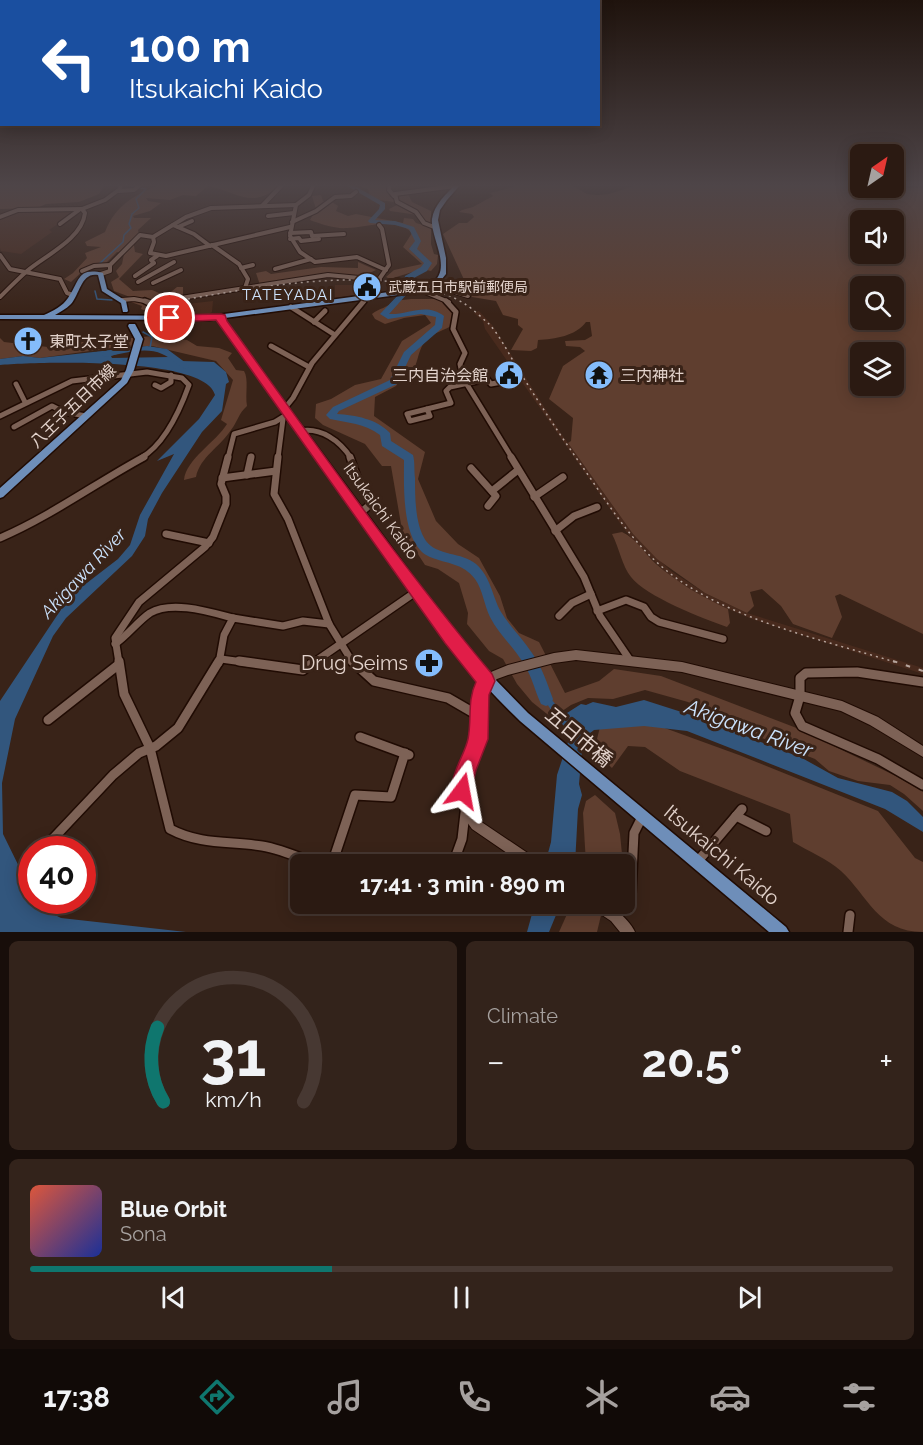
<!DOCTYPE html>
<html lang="en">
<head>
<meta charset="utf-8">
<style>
	:root { --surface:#2b1a12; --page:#33231b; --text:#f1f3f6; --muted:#a6a19f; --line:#473832; --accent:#0f766e }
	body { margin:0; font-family:Raleway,"Noto Sans JP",sans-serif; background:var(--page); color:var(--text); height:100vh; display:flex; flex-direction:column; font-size:22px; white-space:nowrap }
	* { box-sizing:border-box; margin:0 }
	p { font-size:20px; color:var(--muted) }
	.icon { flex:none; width:33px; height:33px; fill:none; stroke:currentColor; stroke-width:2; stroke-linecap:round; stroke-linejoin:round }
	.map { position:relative; height:932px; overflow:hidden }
	.details { display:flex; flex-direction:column; gap:9px; padding:9px; background:#180e0a; flex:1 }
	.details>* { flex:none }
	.banner { position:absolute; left:0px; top:0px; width:600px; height:126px; box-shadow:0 3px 15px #0003,0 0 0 2px var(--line); background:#1a4fa0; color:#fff; overflow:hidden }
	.needle { width:39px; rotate:34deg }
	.controls { position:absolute; left:850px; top:144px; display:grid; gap:12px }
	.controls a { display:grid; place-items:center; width:54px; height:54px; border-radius:9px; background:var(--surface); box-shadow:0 3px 15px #0003,0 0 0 2px var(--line); font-size:30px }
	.speed { position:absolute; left:18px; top:836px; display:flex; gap:12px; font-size:30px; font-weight:700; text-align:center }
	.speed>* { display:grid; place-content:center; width:78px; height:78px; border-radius:50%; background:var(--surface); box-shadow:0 3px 15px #0003,0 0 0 2px var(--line); line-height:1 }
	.speed .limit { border:9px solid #d22; background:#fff; color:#111 }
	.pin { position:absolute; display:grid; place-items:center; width:51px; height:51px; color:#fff; margin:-26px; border:3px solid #fff; border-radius:50%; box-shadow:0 2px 6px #0007 }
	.me { position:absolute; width:66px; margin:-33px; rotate:13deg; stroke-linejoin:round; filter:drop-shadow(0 0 4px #0008) }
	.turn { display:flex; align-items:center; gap:21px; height:126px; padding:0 30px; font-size:27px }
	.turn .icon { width:78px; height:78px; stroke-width:2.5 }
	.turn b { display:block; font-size:42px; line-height:51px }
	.big { font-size:45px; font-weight:700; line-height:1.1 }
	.details .widget { flex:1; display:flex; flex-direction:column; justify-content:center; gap:9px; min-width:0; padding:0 21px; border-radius:9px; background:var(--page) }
	.details .dial { align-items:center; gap:0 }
	.dial svg { height:156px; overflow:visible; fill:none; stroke:var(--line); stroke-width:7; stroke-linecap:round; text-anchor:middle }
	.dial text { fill:var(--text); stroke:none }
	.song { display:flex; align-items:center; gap:18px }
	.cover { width:72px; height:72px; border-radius:9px; background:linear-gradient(135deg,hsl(10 70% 55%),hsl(230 70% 35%)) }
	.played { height:6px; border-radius:3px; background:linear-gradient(90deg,var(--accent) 35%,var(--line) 35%) }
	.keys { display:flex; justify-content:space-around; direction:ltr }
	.heat { display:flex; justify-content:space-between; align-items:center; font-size:33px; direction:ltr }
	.details .tiles { flex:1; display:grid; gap:9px; grid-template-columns:1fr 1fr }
	.widget:last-child { grid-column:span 2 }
	.trip { position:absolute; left:290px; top:854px; width:345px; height:60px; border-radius:9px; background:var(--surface); box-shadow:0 3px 15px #0003,0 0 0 2px var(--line); font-weight:700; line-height:60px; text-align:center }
	.tab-bar { display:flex; height:96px; justify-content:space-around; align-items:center; background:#110a07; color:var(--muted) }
	.tab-bar .icon { width:42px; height:42px }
	.tab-bar .selected { color:var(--accent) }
	.tab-bar b { font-size:27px; color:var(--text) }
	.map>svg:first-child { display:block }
	.built { fill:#482a1d }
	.green { fill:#5f3e2f; fill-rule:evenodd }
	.water { fill:#32567d }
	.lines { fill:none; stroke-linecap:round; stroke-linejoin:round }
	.stream { stroke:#32567d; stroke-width:1.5 }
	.river { fill:#32567d; fill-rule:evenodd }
	.minor-far3-casing { stroke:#200b03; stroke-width:6 }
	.minor-far2-casing { stroke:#200b03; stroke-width:8 }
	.minor-far1-casing { stroke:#200b03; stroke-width:10 }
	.minor-casing { stroke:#200b03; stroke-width:12 }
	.tertiary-casing { stroke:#200b03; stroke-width:2 }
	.primary-casing { stroke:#200b03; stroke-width:3 }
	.minor-far3 { stroke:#7d6256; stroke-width:4 }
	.minor-far2 { stroke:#7d6256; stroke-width:5 }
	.minor-far1 { stroke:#7d6256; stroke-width:7 }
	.minor { stroke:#7d6256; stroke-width:9 }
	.tertiary { fill:#7d6256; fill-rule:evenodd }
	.primary { fill:#6e8eb9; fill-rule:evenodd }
	.rail-far1 { stroke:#b6a59d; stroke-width:1.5; stroke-dasharray:2 4; stroke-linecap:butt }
	.rail { stroke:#b6a59d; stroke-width:2; stroke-dasharray:4.5 9; stroke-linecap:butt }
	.route { fill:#e11d48; stroke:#92132f; stroke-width:1.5 }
	.labels { text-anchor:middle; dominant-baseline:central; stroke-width:6; stroke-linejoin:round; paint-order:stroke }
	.far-poi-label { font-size:14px; fill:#e2d2cb; stroke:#392318; text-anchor:start }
	.far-neighbourhood-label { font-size:15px; letter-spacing:1.5px; fill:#cfe4fd; stroke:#392318 }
	.poi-label { font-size:16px; fill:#e2d2cb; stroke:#392318; text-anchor:start }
	.street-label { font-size:16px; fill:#e2d2cb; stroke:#392318 }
	.water-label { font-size:18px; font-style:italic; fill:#cbe2fc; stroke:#392318 }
	.near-poi-label { font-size:20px; fill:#e2d2cb; stroke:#392318; text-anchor:end }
	.near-street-label { font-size:20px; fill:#e2d2cb; stroke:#392318 }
	.near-water-label { font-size:21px; font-style:italic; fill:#cbe2fc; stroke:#392318 }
</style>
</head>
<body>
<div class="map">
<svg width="923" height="932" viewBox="0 0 923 932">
	<rect width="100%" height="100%" fill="#392318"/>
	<g class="built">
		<polygon points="77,211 49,230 52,232 21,254 1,251 0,248 0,218 12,212"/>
		<polygon points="335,285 363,285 365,294 335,298"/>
		<polygon points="213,301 212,312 209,314 174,313 178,305"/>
		<polygon points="479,311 493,326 560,432 633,534 671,571 705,593 747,613 923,668 923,674 752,619 712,602 673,579 635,543 622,526 485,329 483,321 474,313"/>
	</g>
	<g class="green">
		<polygon points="0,184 105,184 99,194 79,202 46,204 37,208 0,209"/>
		<path d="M161,184H280C254,211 238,192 208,186L196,196L183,195L170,200L146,198L148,201L161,203L150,211L133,216L134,218H151L138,230L139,234L133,239L135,252L143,254L119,279L133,291L152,290L166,296L177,287H183V295L166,297L170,305C159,313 153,315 141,309L142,306L131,302L130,297L114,291L111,282L119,277L116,271L122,264L124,254L117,252L105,264L86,268L71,282L64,279L73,273L87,258L85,253L101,247L87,246L85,242L105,232C116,204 135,195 161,184Z"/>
		<path d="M354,184H400L387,191L390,197L408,194L412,202L431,211V244L434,254L438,255L437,264L431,271L422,269L390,279L386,277L394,270L422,264L403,247L412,233C395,215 368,228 347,228C335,229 321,224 310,220L316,209L312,196L321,195L323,201L332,202L338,206L336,211L348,216L356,214L403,223L404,218L413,219L416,223L423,225L425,222L418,215L390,211L389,209L401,203L379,200L369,195L368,189Z"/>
		<path d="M513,184H570L587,194L598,195L609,194L640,184H861V188H923V634L840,594L835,596L842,617L832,638L793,624L781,606L762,589L750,592L754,606L747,613L705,593L657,559L633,534L568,443L571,441L573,418L549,399L563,366L585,351L580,347L566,346L565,341L585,340L592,336L590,322H586C576,336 555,339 538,340L537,348L531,351L511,350L523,329L518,325V319L503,315L496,301L472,297L443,234L459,223H467L474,217L472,214L459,212L462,210L473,207L493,196L490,193L514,187ZM861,220H894V254H861ZM861,286H894V320H861ZM861,352H894V386H861Z"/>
		<path d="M358,262L376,270L361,277C328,269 293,280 260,285L256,273L266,271L271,274L321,267L358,268Z"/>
		<path d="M411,299H439L450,304L456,317L453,325C445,330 433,333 427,339C414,352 421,375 400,380L396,386L375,397L374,416L425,452L418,479L436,521L458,544L479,558L500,596L507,618L519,633L539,642L565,693L599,681L614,669L661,676L794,727L896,776L923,792V811L904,794L890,785L858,781L829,771L815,759L749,733L688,702L645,690L613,699L588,698L571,705L552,718L532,702L517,684L503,659L489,651L467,624L468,613L459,583L438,569L425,565L402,530L391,466H382L365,444L323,425L315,418L316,404L331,399L355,385L381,379L402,341L431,323L425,315L404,318L385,324L375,319L372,314C379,308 388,308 393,301Z"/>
		<path d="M152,336L187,340L197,346L219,348L232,353L228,358L236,370L244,371C249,379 245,394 247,406C238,414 238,421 231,430C220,447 200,457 196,477L184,480C186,459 216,442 227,424L221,420L233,380L216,361L152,346L111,348L40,358L23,356L0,359V338L4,342L48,347C64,331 93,340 113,339C126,339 139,337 152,336Z"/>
		<path d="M622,532C636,538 645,554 656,564C678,583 702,597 728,609L730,623L727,627C704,619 645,596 631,577C622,566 619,547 612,534Z"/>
		<path d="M651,723L739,755L878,811L915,858L923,862V932C878,932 868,896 841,871C828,859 808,851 793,842L790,814L680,771L645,747L628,746L612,768L594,751L600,727Z"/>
		<polygon points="595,795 615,813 620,834 623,864 586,864 583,813 586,801"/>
		<polygon points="572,903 604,903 597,932 559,932"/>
	</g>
	<g class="water">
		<path d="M120,349L117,354L111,356L112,358L169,357L181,361L214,362L226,372L229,382L226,384L222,411L202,432L162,493L148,519L145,536L132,556L66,618L53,636L15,719L2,783L3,834L31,891L32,900H36L39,907L61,918L186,932H0V701L70,596L118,559L130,545L140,515L174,454L157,461L199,419L215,395C206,356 34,362 0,365V359L23,356L40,358Z"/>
		<path d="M541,687L562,712L567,713L581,704L586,705L593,702L616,707L644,700L694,716L802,758L838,778L892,792L907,801L923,817V832L885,809L687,731L644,726L594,730L583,739L579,784L582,795L578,809L575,864H545L551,842L557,775L570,736C561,718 544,708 541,687Z"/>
		<polygon points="535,903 561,903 549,932 527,932"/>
	</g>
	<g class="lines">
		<g class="stream">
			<polyline points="98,265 123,242 124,235 131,228 129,224 132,214 139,208 136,199 146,189 132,187 132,184"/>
			<polyline points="95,291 97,299 112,300"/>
			<polyline points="143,332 152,337 150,348"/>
		</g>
		<g class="river">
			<path d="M344,184H351L385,203V209L375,220L395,221L414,227L421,241L417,249L432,263L427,271L412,279L407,294L389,314C408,315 426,302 444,316L442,328L411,355L397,384L339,411L337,414C355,415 377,419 390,433L391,441L413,455C415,462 414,470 415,478C415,497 415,525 426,541C437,556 462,552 476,564C491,577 492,596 501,612C510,627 523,639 532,653C542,667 547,683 553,699L551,704L546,706L541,704C535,691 532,677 525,666C515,648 499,635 490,617C484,605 483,590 475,579C463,563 447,564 430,557C401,545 404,486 404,460L382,446L380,435C364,423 348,423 330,419L326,415L333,407L390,380L404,352L435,325L436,317L421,314L388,319L380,314L400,293L405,276L421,267L424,263L409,249L415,241L409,229L395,225L370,223L368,221L379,209L380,205Z"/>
			<path d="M147,346L167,349L190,366L186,369C177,366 171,357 162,354C145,346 122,354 105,357L101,354L105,351Z"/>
		</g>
		<g class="minor-far3-casing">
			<g id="minor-far3">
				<polyline points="314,184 309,195 296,205 290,236 300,252 315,262 357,257 386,270"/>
				<polyline points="390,184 389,190 394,196"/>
				<polyline points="118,191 134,190 141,184"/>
				<polyline points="262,206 283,184"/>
				<polyline points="268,216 294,213"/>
				<polyline points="0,217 18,210 82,209"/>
				<polyline points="292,222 316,211 335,197 351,196 356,192"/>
				<polyline points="60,224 79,210"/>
				<polyline points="173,225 194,234 210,246"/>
				<polyline points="178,227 192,221"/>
				<polyline points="434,227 424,223 416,212 397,202 395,194 455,186"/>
				<polyline points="290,233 311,232 312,236 344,234"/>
				<polyline points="153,237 186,217 211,208 296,205"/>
				<polyline points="290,239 299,238 301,241 319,239"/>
				<polyline points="212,245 239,264 248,279 245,288"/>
				<polyline points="0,255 10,269 60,279 67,293 73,295"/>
				<polyline points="241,268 253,265"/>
				<polyline points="275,269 311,259"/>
				<polyline points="82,271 94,266 110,265"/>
				<polyline points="101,274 110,271 110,265 140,235 153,237 154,242 150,253 166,256 290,227"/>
				<polyline points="135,276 154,263 151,260 157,256"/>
				<polyline points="138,282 174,262"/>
				<polyline points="153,283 181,270"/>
				<polyline points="433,285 468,296"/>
				<polyline points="420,290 449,302"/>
				<path d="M0,297C9,288 18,279 27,271C46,255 82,239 85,213L82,209L105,200L120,189L121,184"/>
				<polyline points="122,300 134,299 150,302"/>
				<polyline points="175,302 181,298 328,275 380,280"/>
				<polyline points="363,302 389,265 382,229 379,225"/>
			</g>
		</g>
		<g class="minor-far2-casing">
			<g id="minor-far2">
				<polyline points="145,301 171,314"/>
				<polyline points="446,301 456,312 453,329 465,353 460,364 463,378 512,458"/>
				<polyline points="291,307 335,335"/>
				<polyline points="170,318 176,301"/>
				<polyline points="314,322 325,311"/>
				<polyline points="271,346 309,367"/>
				<polyline points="16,384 25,402"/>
				<polyline points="155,385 161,388 171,382 171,375"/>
				<polyline points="284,409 293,398 312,363 364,301"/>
				<polygon points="427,409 430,416 410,421 407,414"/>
				<polyline points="427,409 451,403 446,391 450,387 487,379 491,384 513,380"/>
				<path d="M0,416L72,381L147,372L182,378L189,385C180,410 165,444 141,458"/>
				<polyline points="14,427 52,406 64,412 86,416"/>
				<path d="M300,431C321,427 340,441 351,458"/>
				<polyline points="228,458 234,434 275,422 288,414"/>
				<polyline points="278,458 283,419"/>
			</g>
		</g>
		<g class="minor-far1-casing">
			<g id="minor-far1">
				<polyline points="278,457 274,494 288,519 329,624 353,663"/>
				<polyline points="350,457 359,483 371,504 360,513"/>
				<polyline points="511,457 584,577 600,616 630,660"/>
				<polyline points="471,468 496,496 488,506"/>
				<polyline points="247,475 251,457"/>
				<polyline points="222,478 276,471"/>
				<polyline points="492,491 518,470"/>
				<polyline points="534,497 563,477"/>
				<polyline points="555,531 574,516 597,507"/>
				<polyline points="166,534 209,543"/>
				<path d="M0,538C51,516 96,483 144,457"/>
				<polyline points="597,611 626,600 644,607 651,617 659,622 723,639"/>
				<polyline points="559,616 572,603 591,594"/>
				<polyline points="233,618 283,626 303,621 329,624"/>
				<path d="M115,644C128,635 137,622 150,613C172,600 210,612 233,618L224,635L219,663"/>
				<polyline points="221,659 250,663"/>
				<polyline points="119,663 115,638 139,602 205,547 213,537 226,504 226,496 221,484 228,457"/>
				<polyline points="313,663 417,591"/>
			</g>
		</g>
		<g class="minor-casing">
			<g id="minor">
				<path d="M119,661L124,694L150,748L170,829C200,845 230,841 262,846C281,849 298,857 316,864"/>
				<polyline points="239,661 303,670 315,661"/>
				<polyline points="352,661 374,681 448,698 479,716"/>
				<polyline points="923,682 857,672 806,673 800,678 800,696 795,713 802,726 878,759 923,785"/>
				<polyline points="48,720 118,665"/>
				<polyline points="360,737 409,755"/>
				<polyline points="736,816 766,831"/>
				<polyline points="47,845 113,775 139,753 156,746 178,728 219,661"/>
				<polyline points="698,861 742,809"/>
				<polyline points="332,864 355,795 391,797 405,753"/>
				<polyline points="453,864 462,839 465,813"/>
				<polyline points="615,917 631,894 634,833 642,817"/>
				<polyline points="848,932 850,915"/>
			</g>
		</g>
		<g class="tertiary-casing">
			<g id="tertiary">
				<polygon points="576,650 682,662 842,701 878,717 923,746 923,757 870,725 841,711 682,672 576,660 554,663 508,675 497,679 490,684 485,694 484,734 470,778 469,800 471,808 480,821 538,860 540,864 523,864 472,829 462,815 457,800 458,778 474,734 475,693 482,678 491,672 508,665 554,653"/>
				<path d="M588,903C593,903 598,902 603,903C613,905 631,922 635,932H620L611,921L590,907Z"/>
			</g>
		</g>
		<g class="primary-casing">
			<g id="primary">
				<path d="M456,184H461L447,200L440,210L438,220L446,258V274L437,285L420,292L225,318V322L441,615L491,675L528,713L786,927L789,932H769L520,721C481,684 449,644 418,601L220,323L218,319L209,320L0,319V315H44C53,311 63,306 68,298C80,281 77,267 103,273L107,289L126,301L128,311L127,312H123L121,303L102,291L98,275C81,272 80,294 71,304C66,309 60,312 55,315L209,316L419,288C423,287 429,285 432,283C453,269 430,237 432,219C434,205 446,194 456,184Z"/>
				<polygon points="129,324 135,324 143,339 134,370 127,383 3,497 0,498 0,488 121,380 126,370 135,339 128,326"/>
			</g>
		</g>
		<use href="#minor-far3" class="minor-far3"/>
		<use href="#minor-far2" class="minor-far2"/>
		<use href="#minor-far1" class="minor-far1"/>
		<use href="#minor" class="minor"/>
		<use href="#tertiary" class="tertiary"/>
		<use href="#primary" class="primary"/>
		<path class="rail-far1" d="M188,299C264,286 397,261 465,304C473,309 482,318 489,324C502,338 511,359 521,374C541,406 562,438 584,469C609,505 632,543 667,571C728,620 824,640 898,663"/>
		<polyline class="rail" points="893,661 923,671"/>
	</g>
	<linearGradient id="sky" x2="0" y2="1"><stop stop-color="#1f130d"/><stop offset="0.59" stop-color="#4e4548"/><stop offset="1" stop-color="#4e4548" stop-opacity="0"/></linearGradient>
	<rect width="923" height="314" fill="url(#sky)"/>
	<path class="route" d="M221,314L225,315L227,321C313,440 398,562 492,674L495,681L489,695L488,739L476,770L469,798L462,801L455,798C446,778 464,758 468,739C472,719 467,701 476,682L445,643L216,320L170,322L164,318L170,315Z"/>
	<defs>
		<g id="civic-disc" transform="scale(1.5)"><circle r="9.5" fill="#84bcfb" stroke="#392318"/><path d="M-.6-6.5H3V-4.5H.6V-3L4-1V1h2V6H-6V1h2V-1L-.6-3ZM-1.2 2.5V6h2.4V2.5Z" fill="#111"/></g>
		<g id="church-disc" transform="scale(1.5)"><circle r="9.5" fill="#84bcfb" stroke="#392318"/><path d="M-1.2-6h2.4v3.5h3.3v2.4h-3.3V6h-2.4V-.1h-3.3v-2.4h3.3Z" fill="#111"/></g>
		<g id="temple-disc" transform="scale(1.5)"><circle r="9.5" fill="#84bcfb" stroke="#392318"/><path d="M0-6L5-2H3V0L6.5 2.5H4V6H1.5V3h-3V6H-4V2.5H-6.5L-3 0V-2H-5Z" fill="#111"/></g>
		<g id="pharmacy-disc" transform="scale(1.5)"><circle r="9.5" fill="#84bcfb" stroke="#392318"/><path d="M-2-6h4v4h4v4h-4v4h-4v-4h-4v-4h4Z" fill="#111"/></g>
	</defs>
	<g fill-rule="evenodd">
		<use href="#civic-disc" x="367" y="287"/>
		<use href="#church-disc" x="28" y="341"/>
		<use href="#civic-disc" x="509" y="375"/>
		<use href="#temple-disc" x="599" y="375"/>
		<use href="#pharmacy-disc" x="429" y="663"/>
	</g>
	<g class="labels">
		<g class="far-poi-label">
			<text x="388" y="287">武蔵五日市駅前郵便局</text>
		</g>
		<g class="far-neighbourhood-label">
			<text x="288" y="295">TATEYADAI</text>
		</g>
		<g class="poi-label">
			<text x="49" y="341">東町太子堂</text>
			<text x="488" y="375" text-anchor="end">三内自治会館</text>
			<text x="620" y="375">三内神社</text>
		</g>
		<g class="street-label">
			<text transform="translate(73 406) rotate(-44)">八王子五日市線</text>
			<text transform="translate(381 511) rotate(54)">Itsukaichi Kaido</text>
		</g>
		<g class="water-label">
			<text transform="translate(83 573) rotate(-47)">Akigawa River</text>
		</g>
		<g class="near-poi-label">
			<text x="408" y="663">Drug Seims</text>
		</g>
		<g class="near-street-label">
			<text transform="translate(579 737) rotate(40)">五日市橋</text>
			<text transform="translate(722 855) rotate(40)">Itsukaichi Kaido</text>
		</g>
		<g class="near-water-label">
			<text transform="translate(749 728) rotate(20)">Akigawa River</text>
		</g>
	</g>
</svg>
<div class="controls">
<a><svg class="needle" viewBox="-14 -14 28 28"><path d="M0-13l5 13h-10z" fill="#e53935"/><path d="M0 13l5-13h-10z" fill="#a6a19f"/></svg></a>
<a><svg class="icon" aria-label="sound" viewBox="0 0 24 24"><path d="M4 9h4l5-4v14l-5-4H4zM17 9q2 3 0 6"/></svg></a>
<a><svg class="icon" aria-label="search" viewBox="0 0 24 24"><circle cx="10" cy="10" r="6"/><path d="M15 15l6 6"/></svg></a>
<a><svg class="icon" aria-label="layers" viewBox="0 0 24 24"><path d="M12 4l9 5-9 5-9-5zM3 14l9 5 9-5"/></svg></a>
</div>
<div class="speed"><div class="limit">40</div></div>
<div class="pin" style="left:170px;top:318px;background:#d93025"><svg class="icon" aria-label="arrive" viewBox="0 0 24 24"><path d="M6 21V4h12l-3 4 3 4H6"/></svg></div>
<svg class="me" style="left:462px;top:791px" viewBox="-20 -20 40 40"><path d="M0-17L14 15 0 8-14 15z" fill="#e11d48" stroke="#fff" stroke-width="4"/></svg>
<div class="trip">17:41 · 3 min · 890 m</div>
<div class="banner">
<div class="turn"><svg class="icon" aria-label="left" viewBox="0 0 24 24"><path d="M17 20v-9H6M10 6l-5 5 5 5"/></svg><div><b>100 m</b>Itsukaichi Kaido</div></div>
</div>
</div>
<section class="details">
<div class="tiles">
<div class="widget dial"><svg viewBox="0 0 100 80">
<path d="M14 69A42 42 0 1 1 86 69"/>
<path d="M14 69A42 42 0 0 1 11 31" stroke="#0f766e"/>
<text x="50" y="56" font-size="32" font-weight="700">31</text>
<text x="50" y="72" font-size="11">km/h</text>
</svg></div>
<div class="widget"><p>Climate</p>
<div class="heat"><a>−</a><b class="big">20.5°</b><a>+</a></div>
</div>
<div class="widget">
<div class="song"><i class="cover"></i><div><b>Blue Orbit</b><p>Sona</p></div></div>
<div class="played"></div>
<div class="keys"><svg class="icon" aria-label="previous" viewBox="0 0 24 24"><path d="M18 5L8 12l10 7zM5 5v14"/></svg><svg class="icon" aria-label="pause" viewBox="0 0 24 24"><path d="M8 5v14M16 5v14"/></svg><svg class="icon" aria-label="next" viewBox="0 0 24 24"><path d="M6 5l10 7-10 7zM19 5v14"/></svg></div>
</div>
</div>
</section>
<nav class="tab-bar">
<b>17:38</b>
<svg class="icon selected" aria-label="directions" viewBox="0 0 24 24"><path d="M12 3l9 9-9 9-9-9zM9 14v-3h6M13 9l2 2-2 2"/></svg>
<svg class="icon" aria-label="music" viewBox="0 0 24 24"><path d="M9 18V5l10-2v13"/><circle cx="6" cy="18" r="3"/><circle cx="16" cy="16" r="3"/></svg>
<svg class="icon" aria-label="phone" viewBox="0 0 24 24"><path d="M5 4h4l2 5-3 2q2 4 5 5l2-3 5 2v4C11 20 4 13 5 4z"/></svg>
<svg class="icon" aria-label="climate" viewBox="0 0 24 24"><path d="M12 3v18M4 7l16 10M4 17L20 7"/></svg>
<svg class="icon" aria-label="car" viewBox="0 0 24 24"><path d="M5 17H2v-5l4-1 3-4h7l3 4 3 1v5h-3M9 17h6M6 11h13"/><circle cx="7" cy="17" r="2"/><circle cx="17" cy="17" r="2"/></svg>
<svg class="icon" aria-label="filters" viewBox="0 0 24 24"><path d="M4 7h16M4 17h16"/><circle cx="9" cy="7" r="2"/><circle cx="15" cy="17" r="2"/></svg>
</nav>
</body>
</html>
